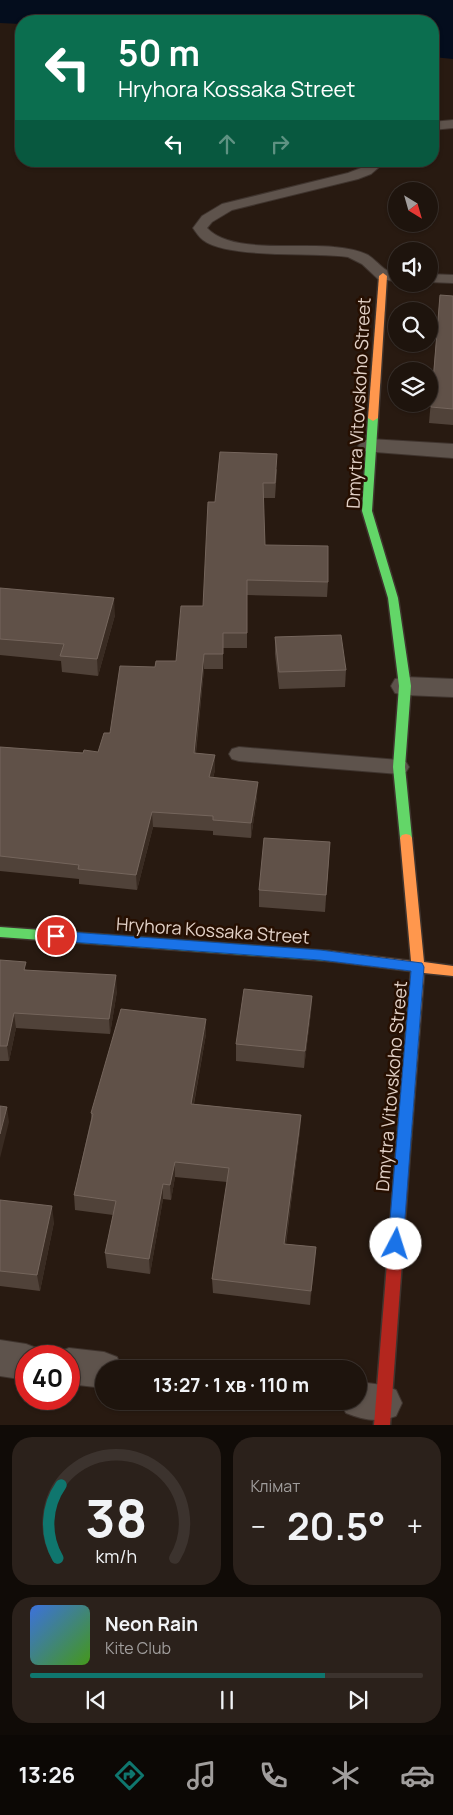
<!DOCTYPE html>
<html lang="uk">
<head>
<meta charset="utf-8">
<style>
	:root { --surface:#1e140d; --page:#2b211b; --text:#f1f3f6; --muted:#a19e9d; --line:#3c332e; --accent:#0f766e }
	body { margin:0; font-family:Manrope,sans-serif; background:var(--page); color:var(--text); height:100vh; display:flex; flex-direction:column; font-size:19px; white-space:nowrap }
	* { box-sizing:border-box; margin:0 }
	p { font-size:16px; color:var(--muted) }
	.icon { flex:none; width:28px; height:28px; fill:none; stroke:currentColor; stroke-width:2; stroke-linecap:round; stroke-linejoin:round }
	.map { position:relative; height:1425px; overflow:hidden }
	.drawer { display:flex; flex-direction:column; gap:12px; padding:12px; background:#100b07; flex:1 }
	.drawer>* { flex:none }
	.top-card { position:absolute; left:15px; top:15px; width:424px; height:152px; border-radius:20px; box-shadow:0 1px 4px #0004,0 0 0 1px var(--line); background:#0b6e4f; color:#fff; overflow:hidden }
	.needle { width:32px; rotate:143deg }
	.tools { position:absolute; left:388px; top:182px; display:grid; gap:10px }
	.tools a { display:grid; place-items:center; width:50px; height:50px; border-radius:50%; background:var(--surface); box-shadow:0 1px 4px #0004,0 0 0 1px var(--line); font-size:25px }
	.speed { position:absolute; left:15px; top:1345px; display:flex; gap:10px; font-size:25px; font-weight:700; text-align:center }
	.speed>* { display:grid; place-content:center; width:65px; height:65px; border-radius:50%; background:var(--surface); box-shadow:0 1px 4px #0004,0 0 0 1px var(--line); line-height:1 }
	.speed .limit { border:8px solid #d22; background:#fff; color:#111 }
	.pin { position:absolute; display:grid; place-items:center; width:42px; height:42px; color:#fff; margin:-21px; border:2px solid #fff; border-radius:50%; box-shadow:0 1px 5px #0007 }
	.me { position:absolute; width:55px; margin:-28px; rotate:5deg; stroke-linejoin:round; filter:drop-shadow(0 0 4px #0008) }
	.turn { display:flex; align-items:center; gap:18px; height:105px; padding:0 20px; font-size:22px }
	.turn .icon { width:65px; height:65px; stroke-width:2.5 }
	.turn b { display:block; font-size:35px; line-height:42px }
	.lanes { display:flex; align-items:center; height:48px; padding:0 20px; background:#0003; justify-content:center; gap:25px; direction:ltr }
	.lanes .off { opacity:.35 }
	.big { font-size:38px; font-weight:700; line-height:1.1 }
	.drawer .card { flex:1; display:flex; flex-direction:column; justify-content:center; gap:8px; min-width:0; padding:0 18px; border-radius:20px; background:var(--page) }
	.drawer .dial { align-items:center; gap:0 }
	.dial svg { height:130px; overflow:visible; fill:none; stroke:var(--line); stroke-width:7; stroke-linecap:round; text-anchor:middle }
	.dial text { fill:var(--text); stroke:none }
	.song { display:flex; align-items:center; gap:15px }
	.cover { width:60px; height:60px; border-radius:8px; background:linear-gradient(135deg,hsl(220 70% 55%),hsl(100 70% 35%)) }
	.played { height:5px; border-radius:2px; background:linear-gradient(90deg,var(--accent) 75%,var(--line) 75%) }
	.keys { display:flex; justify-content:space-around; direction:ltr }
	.heat { display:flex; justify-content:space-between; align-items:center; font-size:28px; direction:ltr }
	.drawer .tiles { flex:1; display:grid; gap:12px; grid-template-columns:1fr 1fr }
	.card:last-child { grid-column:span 2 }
	.trip { position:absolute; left:95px; top:1360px; width:272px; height:50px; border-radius:25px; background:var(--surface); box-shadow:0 1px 4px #0004,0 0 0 1px var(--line); font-weight:700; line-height:50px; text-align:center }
	.menu { display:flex; height:80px; justify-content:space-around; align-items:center; background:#0c0805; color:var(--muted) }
	.menu .icon { width:35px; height:35px }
	.menu .active { color:var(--accent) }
	.menu b { font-size:22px; color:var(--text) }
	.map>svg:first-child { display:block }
	.water { fill:#040d1d }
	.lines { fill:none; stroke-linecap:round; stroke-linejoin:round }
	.lane-casing { stroke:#3f342e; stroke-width:2 }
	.street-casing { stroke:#3f342e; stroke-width:2 }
	.fast-casing { stroke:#3f342e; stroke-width:3 }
	.slow-casing { stroke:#3f342e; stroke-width:3 }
	.jam-casing { stroke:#3f342e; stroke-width:3 }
	.lane { fill:#5e534c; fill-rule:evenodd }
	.street { fill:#5e534c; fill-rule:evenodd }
	.fast { fill:#63d668; fill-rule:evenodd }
	.slow { fill:#ff974d; fill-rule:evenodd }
	.jam { fill:#b3261e; fill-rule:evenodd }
	.wall { fill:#504239 }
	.shaded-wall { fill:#392b22 }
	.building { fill:#605148; stroke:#74655c }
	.route { fill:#1a73e8; stroke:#114b97 }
	.labels { text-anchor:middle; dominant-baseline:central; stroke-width:5; stroke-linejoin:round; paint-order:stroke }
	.street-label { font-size:18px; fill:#e2d1c7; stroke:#260f01 }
</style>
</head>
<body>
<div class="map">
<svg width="453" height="1425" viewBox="0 0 453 1425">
	<rect width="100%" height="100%" fill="#281a11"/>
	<polygon class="water" points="0,0 453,0 453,59 433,57 432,21 21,21 21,24 0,23"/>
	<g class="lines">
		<g class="lane-casing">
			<g id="lane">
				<polygon points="453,120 453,128 432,130 432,122"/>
				<path d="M371,161H386L371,174L358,179L232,210L212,222L207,228C230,254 301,243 334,247C345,248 358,250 368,255C379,262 383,272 396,273V281L378,279L362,264L348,257C314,252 227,259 203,240C199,237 196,232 193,228L202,216L222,204L348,173L361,168Z"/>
				<polygon points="429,274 453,275 453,283 429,282"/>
				<polygon points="239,747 399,760 406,762 409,767 406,772 399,774 239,761 232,759 229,754 232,749"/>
			</g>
		</g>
		<g class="street-casing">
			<g id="street">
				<polygon points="370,439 453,444 453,458 362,451 358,446 362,441"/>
				<polygon points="405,677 453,679 453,697 405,695 395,693 391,686 395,679"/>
				<polygon points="0,1340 26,1344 39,1349 42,1356 26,1356 26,1380 0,1376"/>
				<polygon points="69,1348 104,1352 117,1357 122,1369 104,1369 104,1388 69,1384 69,1356 54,1356 56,1353"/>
				<path d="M359,1382L383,1385L396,1390L402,1403L396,1416C379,1423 363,1420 346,1413L340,1401H359Z"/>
			</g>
		</g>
		<g class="fast-casing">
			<g id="fast">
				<polygon points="373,415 378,418 372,511 398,598 411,686 405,767 412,838 410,841 402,841 400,838 393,767 399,686 388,598 362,511 368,418"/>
				<polygon points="0,927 329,951 334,952 335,956 334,960 329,961 0,937"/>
			</g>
		</g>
		<g class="slow-casing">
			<g id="slow">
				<polygon points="383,273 387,276 378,418 373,421 368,418 379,276"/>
				<polygon points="406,834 410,835 412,838 424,962 453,966 453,976 424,973 411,1139 409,1143 404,1145 399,1143 397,1139 411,971 329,961 324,960 323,956 324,952 329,951 411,961 400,838 402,835"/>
			</g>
		</g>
		<g class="jam-casing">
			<polygon id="jam" points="404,1133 409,1135 411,1139 390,1425 374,1425 397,1139 399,1135"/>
		</g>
		<use href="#lane" class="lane"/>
		<use href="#street" class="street"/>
		<use href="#fast" class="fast"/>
		<use href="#slow" class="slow"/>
		<use href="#jam" class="jam"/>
	</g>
	<g class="wall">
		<polygon points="440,295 453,296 453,425 429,423"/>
		<polygon points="277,469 275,498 263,498 265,545 328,582 327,597 247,595 247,648 223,648 223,669 204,669 196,753 215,755 215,770 213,778 257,797 251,838 213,835 213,831 153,827 137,890 79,884 79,879 0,871 0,747 83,753 98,752 155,667 176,661 203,606 215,502"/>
		<polygon points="0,588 115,615 98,676 62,672 61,661 0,655"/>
		<polygon points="275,637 346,670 345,687 279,689 275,654"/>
		<polygon points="330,842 325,912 259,907 259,890"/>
		<polygon points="0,960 27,970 117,991 110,1034 16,1028 9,1061 0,1061"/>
		<polygon points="312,996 311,1012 304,1068 236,1061 236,1044"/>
		<polygon points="206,1034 194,1104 301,1115 300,1130 286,1244 316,1247 310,1305 213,1293 212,1279 227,1182 175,1177 171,1200 163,1199 150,1274 107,1268 105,1253 113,1215 75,1210 74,1195 91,1119 91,1113"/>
		<polygon points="0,1200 54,1222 40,1291 0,1286"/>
	</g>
	<g class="shaded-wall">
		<polygon points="114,598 115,615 98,676 97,659"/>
		<polygon points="204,654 204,669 194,768 194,753"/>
		<polygon points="215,755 215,770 209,792 209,777"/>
		<polygon points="258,782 257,797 251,838 251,823"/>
		<polygon points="152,812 153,827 137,890 136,875"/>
		<polygon points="116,975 117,991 110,1034 109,1019"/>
		<polygon points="312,996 311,1012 304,1068 305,1051"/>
		<polygon points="14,1013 16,1028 9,1061 7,1046"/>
		<polygon points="206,1019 206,1034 191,1119 191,1104"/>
		<polygon points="7,1107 9,1122 0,1158 0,1134"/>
		<polygon points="301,1115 300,1130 284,1258 284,1244"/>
		<polygon points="175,1162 175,1177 171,1200 170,1185"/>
		<polygon points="163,1184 163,1199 150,1274 149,1259"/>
		<polygon points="52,1206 54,1222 40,1291 37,1275"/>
		<polygon points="316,1247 315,1262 310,1305 311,1291"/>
	</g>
	<g class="building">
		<polygon points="440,295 453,296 453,409 431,407"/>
		<polygon points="220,452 277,454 275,483 263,483 265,545 328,546 328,582 247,580 247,633 223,633 223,654 204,654 194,753 215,755 209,777 258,782 251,823 213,820 213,816 152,812 136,875 78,869 79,865 0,856 0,747 83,753 84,750 98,752 104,733 110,733 120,666 155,667 156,661 176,661 181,606 203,606 208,502 215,502"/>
		<polygon points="0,588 114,598 97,659 60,656 64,644 0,639"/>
		<polygon points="341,635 346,670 279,672 275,637"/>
		<polygon points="264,838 330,842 326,895 259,890"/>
		<polygon points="0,960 26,962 24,970 116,975 109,1019 14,1013 7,1046 0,1046"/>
		<polygon points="244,989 312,996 305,1051 236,1044"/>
		<polygon points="121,1009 206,1019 191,1104 301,1115 284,1244 316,1247 311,1291 212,1279 229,1168 175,1162 170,1185 163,1184 149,1259 105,1253 116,1201 74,1195 93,1114 91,1113"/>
		<polygon points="0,1106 7,1107 0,1134"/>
		<polygon points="0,1200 52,1206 37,1275 0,1271"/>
	</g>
	<polygon class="route" points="56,931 320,950 422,963 424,967 403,1244 401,1249 396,1251 391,1249 388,1244 411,971 320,960 56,941 52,940 50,936 52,932"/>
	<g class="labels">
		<g class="street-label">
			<text transform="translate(358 403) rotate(-87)">Dmytra Vitovskoho Street</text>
			<text transform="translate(213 930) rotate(4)">Hryhora Kossaka Street</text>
			<text transform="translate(391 1086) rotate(-85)">Dmytra Vitovskoho Street</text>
		</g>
	</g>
</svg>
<div class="tools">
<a><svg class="needle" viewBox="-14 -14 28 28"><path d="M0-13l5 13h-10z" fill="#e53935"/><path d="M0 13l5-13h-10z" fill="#a19e9d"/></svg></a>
<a><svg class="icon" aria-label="sound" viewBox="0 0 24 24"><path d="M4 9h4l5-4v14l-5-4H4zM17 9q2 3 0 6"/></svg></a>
<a><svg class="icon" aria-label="search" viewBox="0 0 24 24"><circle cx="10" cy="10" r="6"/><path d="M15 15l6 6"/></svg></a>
<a><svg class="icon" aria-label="layers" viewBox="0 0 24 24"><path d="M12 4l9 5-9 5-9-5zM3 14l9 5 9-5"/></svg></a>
</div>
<div class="speed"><div class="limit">40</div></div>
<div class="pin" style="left:56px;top:936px;background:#d93025"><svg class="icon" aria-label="arrive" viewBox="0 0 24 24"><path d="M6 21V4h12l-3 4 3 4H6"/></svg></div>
<svg class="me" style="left:396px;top:1244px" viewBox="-20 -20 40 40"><circle r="19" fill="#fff"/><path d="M0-13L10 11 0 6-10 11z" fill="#1a73e8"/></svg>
<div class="trip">13:27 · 1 хв · 110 m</div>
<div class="top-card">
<div class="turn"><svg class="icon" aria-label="left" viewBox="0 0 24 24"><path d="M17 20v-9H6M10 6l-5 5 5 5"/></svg><div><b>50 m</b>Hryhora Kossaka Street</div></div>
<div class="lanes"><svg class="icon" aria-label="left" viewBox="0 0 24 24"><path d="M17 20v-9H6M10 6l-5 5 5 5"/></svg><svg class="icon off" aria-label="ahead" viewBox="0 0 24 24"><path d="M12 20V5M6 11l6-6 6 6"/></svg><svg class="icon off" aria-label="right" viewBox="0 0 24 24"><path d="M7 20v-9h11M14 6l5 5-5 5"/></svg></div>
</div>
</div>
<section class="drawer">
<div class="tiles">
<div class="card dial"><svg viewBox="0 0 100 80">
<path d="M14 69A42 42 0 1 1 86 69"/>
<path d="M14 69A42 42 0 0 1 16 24" stroke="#0f766e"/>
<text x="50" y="56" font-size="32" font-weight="700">38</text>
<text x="50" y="72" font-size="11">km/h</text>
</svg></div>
<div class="card"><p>Клімат</p>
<div class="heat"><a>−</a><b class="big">20.5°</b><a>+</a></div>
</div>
<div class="card">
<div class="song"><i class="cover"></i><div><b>Neon Rain</b><p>Kite Club</p></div></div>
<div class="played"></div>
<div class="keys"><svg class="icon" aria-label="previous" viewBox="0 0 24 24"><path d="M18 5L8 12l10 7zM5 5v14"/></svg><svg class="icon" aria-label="pause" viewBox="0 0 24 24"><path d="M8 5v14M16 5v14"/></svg><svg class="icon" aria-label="next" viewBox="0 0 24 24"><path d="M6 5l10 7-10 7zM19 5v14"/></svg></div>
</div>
</div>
</section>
<nav class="menu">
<b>13:26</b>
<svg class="icon active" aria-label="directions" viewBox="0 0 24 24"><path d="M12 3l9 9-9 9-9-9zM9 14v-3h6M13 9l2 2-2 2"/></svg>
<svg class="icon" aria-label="music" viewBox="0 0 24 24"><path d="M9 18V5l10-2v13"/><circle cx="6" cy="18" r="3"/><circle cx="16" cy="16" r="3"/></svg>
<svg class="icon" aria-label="phone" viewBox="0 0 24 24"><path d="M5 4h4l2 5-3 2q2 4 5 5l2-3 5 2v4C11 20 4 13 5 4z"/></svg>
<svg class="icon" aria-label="climate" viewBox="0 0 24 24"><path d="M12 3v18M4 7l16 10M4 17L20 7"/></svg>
<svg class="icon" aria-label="car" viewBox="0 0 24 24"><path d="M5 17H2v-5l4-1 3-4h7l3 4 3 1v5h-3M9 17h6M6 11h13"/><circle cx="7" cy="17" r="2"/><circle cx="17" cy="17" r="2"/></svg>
</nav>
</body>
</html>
